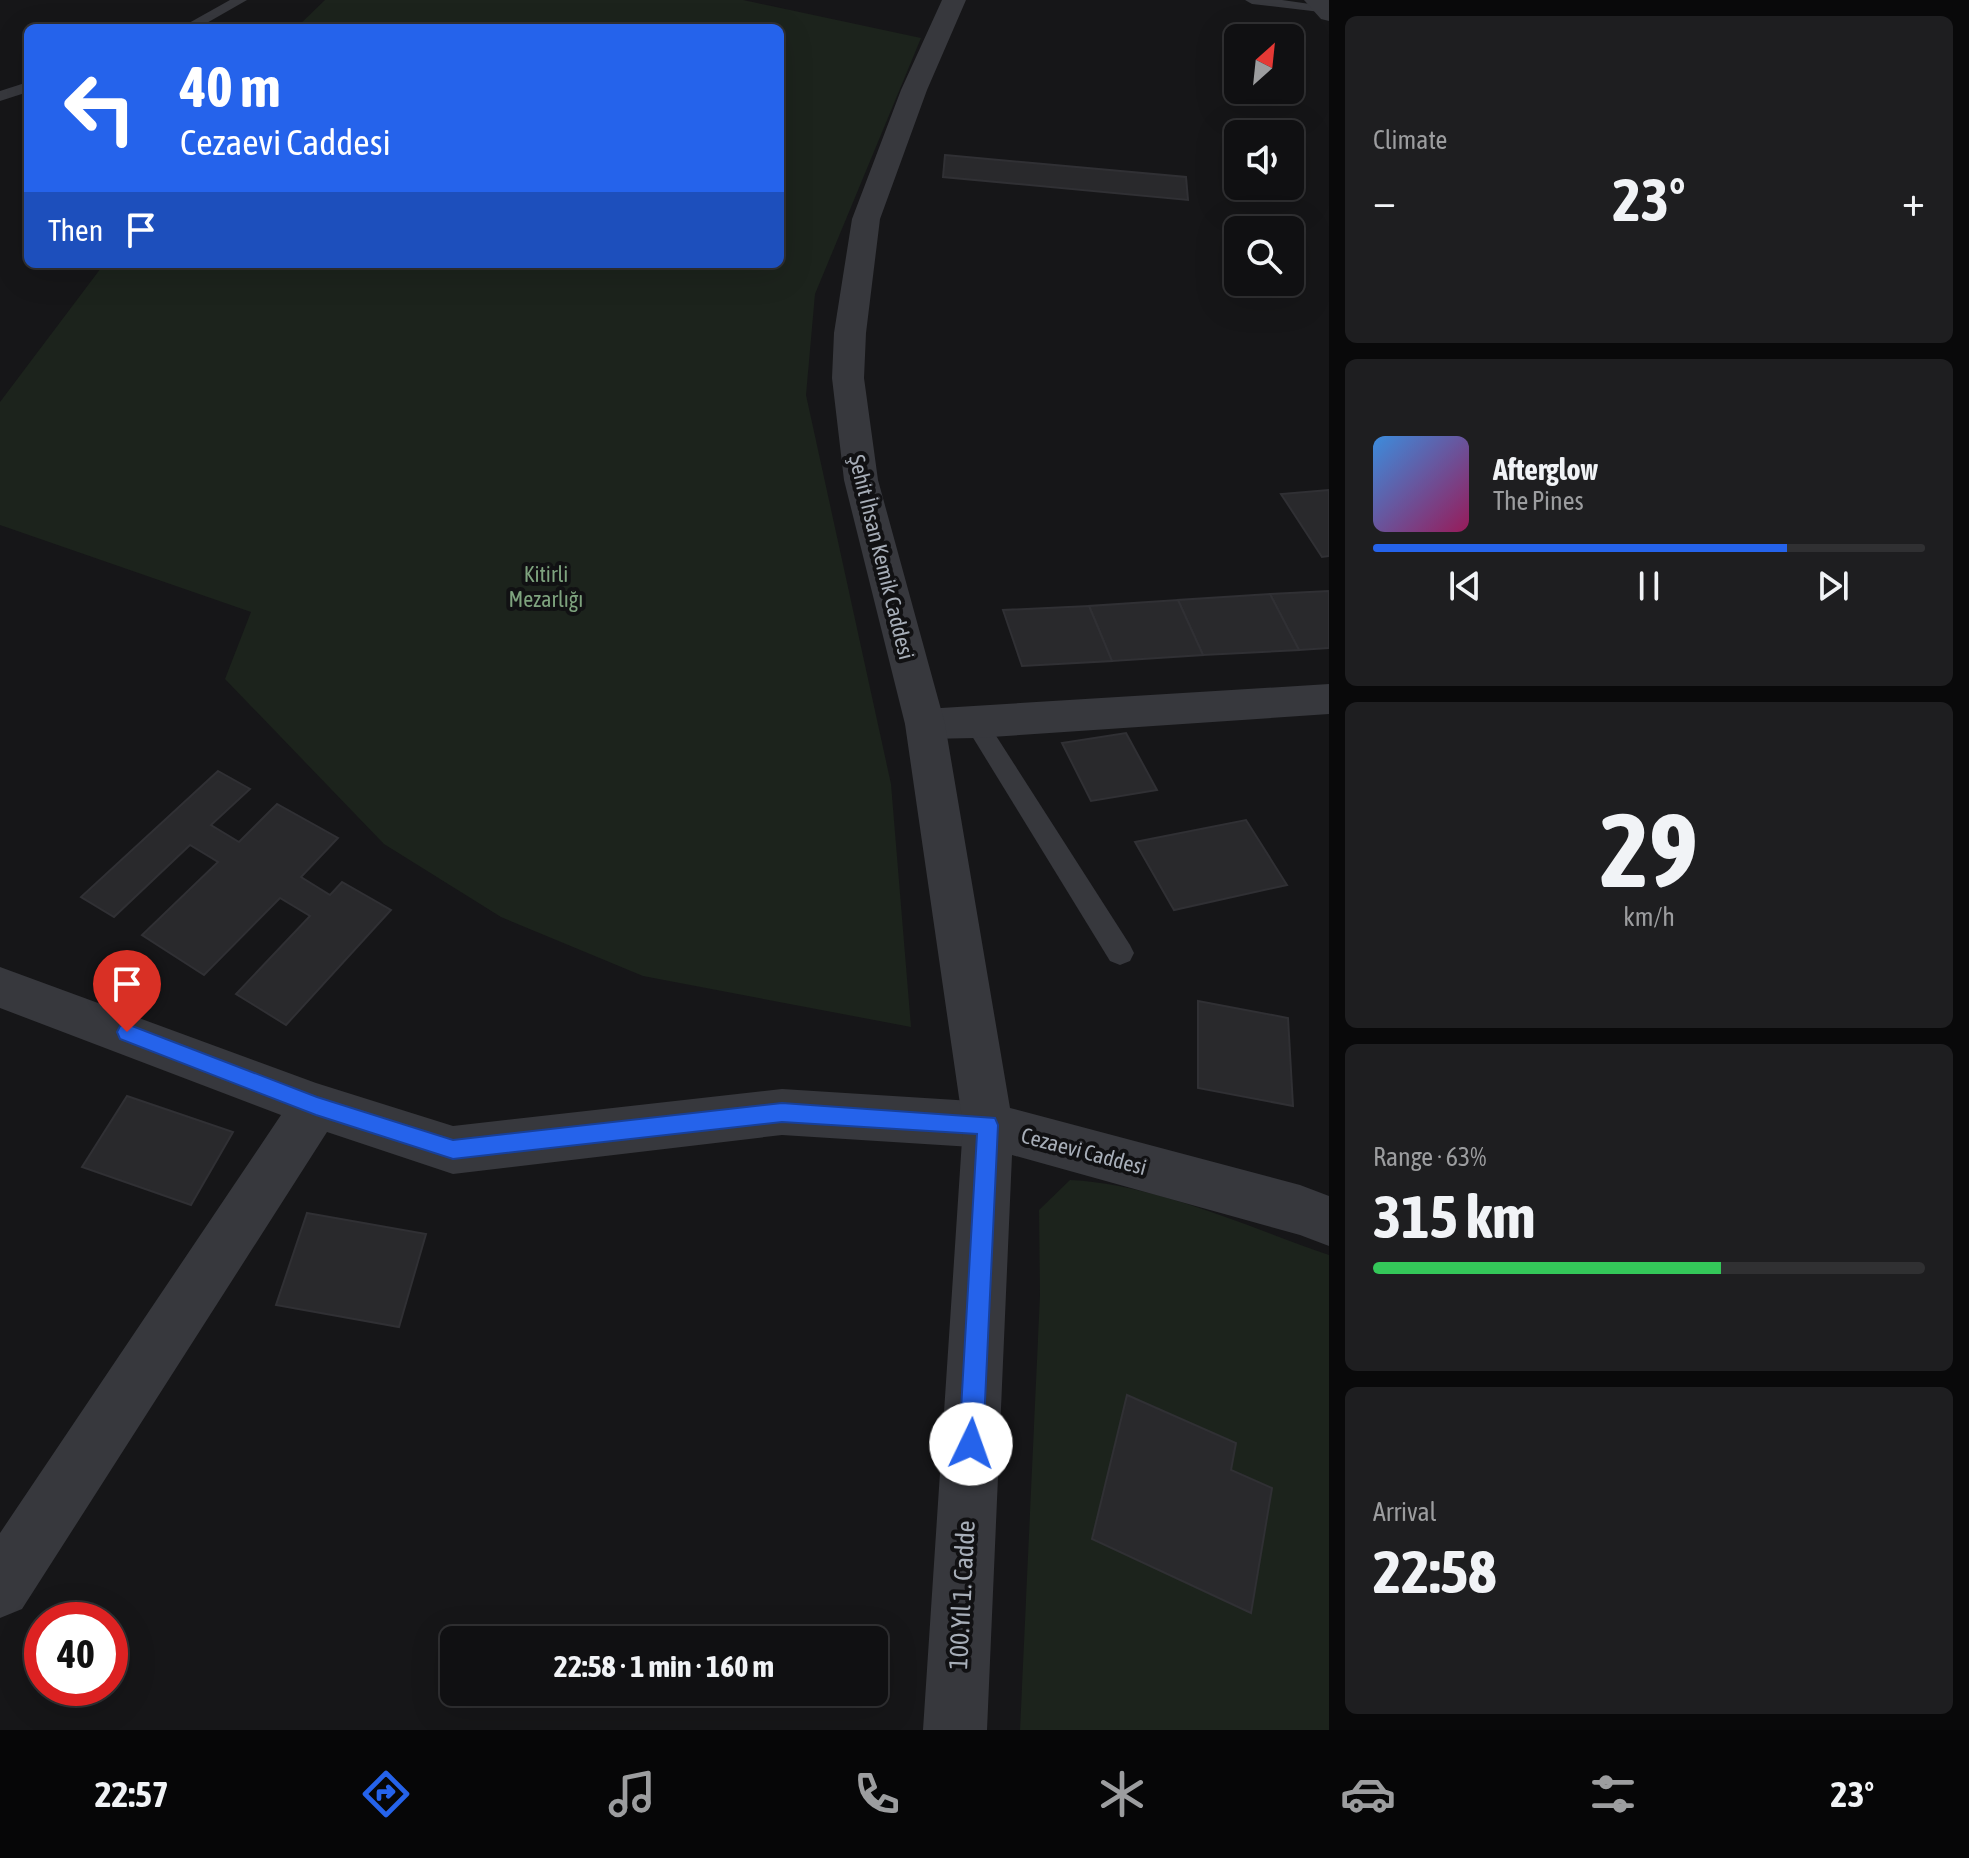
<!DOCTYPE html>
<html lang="en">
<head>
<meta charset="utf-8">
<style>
	:root { --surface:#101012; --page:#1e1e20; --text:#f1f3f6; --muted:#9c9d9f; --line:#303032; --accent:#2563eb }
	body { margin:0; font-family:"Asap Condensed",sans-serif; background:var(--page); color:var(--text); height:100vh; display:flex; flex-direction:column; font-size:30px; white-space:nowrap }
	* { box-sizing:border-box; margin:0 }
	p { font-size:26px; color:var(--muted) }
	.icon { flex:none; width:44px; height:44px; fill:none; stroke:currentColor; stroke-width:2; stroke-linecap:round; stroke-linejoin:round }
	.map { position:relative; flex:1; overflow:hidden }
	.details { display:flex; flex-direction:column; gap:16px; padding:16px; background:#09090a; width:640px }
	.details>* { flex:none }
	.top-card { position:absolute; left:24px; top:24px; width:760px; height:244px; border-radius:12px; box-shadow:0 8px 32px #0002,0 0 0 2px var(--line); background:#2563eb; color:#fff; overflow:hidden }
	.needle { width:52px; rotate:27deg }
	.fabs { position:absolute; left:1224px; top:24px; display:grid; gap:16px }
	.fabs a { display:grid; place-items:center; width:80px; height:80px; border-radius:12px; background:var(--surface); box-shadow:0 8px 32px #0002,0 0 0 2px var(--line); font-size:40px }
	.speed { position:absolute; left:24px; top:1602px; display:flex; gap:16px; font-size:40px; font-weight:700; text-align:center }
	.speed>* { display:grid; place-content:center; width:104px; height:104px; border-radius:50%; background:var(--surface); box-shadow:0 8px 32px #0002,0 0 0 2px var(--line); line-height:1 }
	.speed .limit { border:12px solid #d22; background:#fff; color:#111 }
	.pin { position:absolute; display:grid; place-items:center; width:68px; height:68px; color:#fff; margin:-82px -34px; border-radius:50% 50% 50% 0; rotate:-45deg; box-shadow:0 0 8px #0007 }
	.pin .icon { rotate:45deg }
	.me { position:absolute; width:88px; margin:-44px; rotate:3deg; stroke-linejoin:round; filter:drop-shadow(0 0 6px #0008) }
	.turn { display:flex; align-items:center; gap:28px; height:168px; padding:0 24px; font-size:36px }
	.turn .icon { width:104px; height:104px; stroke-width:2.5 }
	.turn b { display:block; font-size:56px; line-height:68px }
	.then { display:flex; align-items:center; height:76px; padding:0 24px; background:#0003; gap:16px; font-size:30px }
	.big { font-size:60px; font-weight:700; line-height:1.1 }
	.details .tile { flex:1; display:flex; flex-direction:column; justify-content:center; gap:12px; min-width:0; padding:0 28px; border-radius:12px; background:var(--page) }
	.details .dial { align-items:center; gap:0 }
	.dial b { font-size:104px; line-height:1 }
	.song { display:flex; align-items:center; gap:24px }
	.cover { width:96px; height:96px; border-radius:12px; background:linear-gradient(135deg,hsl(210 70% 55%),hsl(330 70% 35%)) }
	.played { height:8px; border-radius:4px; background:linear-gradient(90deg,var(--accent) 75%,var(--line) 75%) }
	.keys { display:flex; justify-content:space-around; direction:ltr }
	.heat { display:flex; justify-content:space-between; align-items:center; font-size:44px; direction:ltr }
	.charge { height:12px; border-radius:6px; background:linear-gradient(90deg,#34c759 63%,var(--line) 0) }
	.trip { position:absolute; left:440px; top:1626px; width:448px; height:80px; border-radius:12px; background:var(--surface); box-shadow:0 8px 32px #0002,0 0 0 2px var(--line); font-weight:700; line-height:80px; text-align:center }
	.tab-bar { display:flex; height:128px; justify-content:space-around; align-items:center; background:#060607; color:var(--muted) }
	.tab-bar .icon { width:56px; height:56px }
	.tab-bar .selected { color:var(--accent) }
	.tab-bar b { font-size:36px; color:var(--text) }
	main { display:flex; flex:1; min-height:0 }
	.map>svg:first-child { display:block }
	.green { fill:#1c231c }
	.building { fill:#29292c; stroke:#303034; stroke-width:2 }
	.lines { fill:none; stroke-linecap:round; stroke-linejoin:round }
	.service { fill:#37383d; fill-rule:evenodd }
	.minor { fill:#37383d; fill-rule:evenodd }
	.tertiary { fill:#37383d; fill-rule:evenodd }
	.route { fill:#2563eb; stroke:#184099; stroke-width:2 }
	.labels { text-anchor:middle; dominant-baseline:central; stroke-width:8; stroke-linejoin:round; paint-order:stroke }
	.street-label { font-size:22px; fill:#a7aeb8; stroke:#111113 }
	.park-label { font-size:22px; fill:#7ea37e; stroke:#111113 }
	.near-street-label { font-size:26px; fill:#a7aeb8; stroke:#111113 }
</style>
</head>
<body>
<main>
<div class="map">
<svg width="1329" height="1730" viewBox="0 0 1329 1730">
	<rect width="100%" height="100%" fill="#161618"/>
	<g class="green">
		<polygon points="325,0 743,0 921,38 815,294 806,395 891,784 911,1027 643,976 501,917 384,844 225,679 251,612 0,525 0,402 104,264 780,264 780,28 296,28"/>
		<path d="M1070,1180C1155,1184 1248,1227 1329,1255V1730H1020L1040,1295L1039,1210Z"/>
	</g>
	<g class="building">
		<polygon points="945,155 1186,177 1188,200 943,177"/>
		<polygon points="1329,490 1329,556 1322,557 1281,494"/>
		<polygon points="1329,591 1329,648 1299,650 1270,594"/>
		<polygon points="1270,594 1299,650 1203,655 1178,600"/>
		<polygon points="1178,600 1203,655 1112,661 1089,606"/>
		<polygon points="1089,606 1112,661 1022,666 1003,610"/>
		<polygon points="1126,733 1157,790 1091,801 1062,743"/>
		<polygon points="218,771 250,789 211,825 239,842 277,804 338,838 301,877 330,895 342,882 391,910 286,1025 236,994 310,916 280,898 204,975 142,935 218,862 190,845 114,917 81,897"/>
		<polygon points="1246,820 1287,885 1174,910 1135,842"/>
		<polygon points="1198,1001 1288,1018 1293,1106 1198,1088"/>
		<polygon points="127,1096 233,1132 191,1205 82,1167"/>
		<polygon points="307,1213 426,1234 399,1327 276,1305"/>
		<polygon points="1127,1395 1236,1443 1231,1470 1272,1488 1251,1613 1092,1539"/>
	</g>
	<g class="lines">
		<g class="service">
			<polygon points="230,0 247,0 198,28 180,28"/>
			<polygon points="1245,0 1282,0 1324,6 1329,7 1329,13 1252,4"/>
			<polygon points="28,82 28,92 0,101 0,91"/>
			<polygon points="976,714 984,717 1130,945 1134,953 1130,961 1120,965 1110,961 964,723 968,717"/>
		</g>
		<g class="minor">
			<polygon points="1329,684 1329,714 976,738 925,739 911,735 905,724 911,713 925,709"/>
			<polygon points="0,967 316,1083 453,1126 782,1089 988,1102 1006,1109 1013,1125 1006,1141 988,1148 782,1135 453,1174 327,1132 22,1609 0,1618 0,1533 281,1115 0,1008"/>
		</g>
		<g class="tertiary">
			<polygon points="942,0 966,0 927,90 880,219 866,333 864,378 878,480 945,724 1010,1108 1300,1185 1329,1196 1329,1246 1300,1235 1012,1155 987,1730 923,1730 963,1125 905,724 844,480 832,378 834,333 852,219 901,90"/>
			<polygon points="1304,0 1329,0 1329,21 1321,19"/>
		</g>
	</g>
	<polygon class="route" points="127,1024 317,1097 453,1140 782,1103 995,1118 998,1125 983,1444 979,1452 971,1456 962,1452 959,1444 977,1134 782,1122 453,1159 316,1115 120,1039 117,1032 120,1026"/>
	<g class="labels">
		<g class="street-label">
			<text transform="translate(882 557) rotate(76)">Şehit İhsan Kemik Caddesi</text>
			<text transform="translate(1084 1151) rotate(15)">Cezaevi Caddesi</text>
		</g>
		<g class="park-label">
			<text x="546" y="574">Kitirli<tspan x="546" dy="25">Mezarlığı</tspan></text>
		</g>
		<g class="near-street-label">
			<text transform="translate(962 1595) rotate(-87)">100.Yıl 1. Cadde</text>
		</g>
	</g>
</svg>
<div class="fabs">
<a><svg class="needle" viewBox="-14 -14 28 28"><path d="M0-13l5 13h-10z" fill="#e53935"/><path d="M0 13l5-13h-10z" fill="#9c9d9f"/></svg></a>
<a><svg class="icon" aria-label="sound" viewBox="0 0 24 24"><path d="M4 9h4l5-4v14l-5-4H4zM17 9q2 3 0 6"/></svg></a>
<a><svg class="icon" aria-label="search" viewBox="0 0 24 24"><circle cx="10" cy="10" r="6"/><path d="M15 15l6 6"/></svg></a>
</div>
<div class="speed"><div class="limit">40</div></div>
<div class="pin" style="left:127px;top:1032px;background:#d93025"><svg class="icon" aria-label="arrive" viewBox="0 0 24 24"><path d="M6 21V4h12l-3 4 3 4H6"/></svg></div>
<svg class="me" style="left:971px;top:1444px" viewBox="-20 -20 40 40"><circle r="19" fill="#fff"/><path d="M0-13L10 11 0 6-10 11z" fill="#2563eb"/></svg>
<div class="trip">22:58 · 1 min · 160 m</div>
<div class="top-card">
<div class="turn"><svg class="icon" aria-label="left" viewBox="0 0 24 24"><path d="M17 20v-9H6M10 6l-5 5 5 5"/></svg><div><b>40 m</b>Cezaevi Caddesi</div></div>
<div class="then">Then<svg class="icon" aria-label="arrive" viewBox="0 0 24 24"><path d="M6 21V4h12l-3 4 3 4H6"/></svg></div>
</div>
</div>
<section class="details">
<div class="tile"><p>Climate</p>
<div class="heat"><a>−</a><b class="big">23°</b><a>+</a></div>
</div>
<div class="tile">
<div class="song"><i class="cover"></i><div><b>Afterglow</b><p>The Pines</p></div></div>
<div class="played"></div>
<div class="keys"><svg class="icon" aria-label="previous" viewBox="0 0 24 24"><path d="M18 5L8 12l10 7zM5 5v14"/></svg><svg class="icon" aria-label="pause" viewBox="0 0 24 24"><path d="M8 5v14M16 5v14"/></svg><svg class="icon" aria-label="next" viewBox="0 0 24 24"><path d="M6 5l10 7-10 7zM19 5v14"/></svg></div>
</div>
<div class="tile dial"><b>29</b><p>km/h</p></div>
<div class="tile"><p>Range · 63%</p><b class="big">315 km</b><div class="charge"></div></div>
<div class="tile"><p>Arrival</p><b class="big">22:58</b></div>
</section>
</main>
<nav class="tab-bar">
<b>22:57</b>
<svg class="icon selected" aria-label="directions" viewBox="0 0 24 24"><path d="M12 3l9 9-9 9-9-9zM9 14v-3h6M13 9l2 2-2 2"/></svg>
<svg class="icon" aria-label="music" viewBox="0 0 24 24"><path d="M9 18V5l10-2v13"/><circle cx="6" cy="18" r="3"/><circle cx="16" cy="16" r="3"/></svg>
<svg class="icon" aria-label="phone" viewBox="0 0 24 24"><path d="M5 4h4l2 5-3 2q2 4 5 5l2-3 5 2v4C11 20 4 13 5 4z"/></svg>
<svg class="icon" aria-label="climate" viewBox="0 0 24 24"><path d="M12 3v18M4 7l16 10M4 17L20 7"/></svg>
<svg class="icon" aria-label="car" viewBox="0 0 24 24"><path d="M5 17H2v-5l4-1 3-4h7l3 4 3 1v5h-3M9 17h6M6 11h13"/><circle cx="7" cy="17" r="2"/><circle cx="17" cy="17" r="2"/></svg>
<svg class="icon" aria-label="filters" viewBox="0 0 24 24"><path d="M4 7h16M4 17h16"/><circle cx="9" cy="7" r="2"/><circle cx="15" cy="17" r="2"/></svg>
<b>23°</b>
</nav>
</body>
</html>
